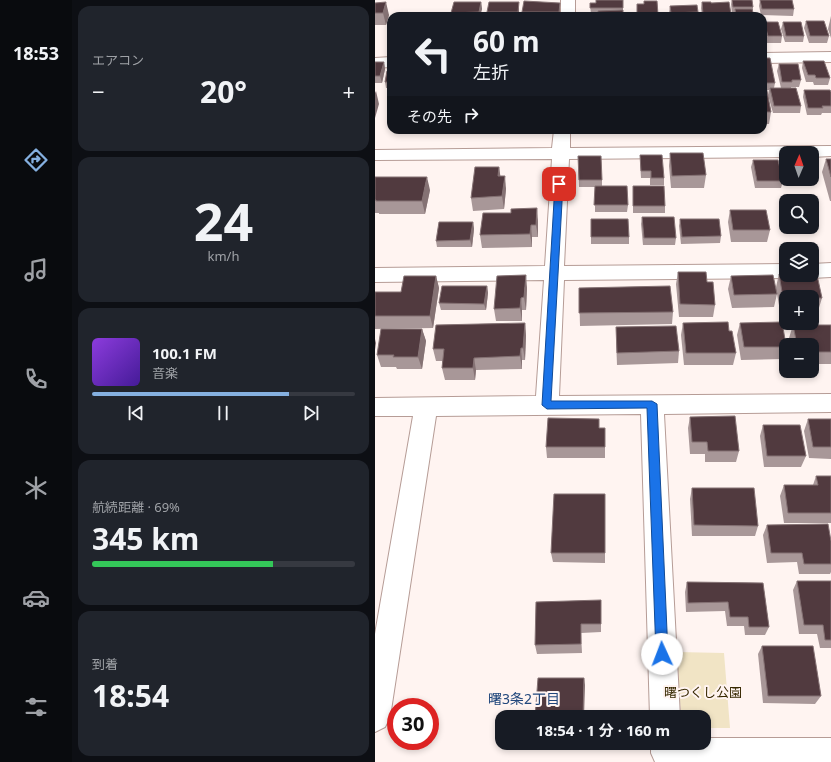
<!DOCTYPE html>
<html lang="ja">
<head>
<meta charset="utf-8">
<style>
	:root { --surface:#171b24; --page:#20242c; --text:#f1f3f6; --muted:#9ea1a6; --line:#363941; --accent:#85b0e0 }
	body { margin:0; font-family:"Noto Sans","Noto Sans JP",sans-serif; background:var(--page); color:var(--text); height:100vh; display:flex; flex-direction:column; font-size:15px; white-space:nowrap }
	* { box-sizing:border-box; margin:0 }
	p { font-size:13px; color:var(--muted) }
	.icon { flex:none; width:22px; height:22px; fill:none; stroke:currentColor; stroke-width:2; stroke-linecap:round; stroke-linejoin:round }
	.map { position:relative; flex:1; overflow:hidden }
	.sheet { display:flex; flex-direction:column; gap:6px; padding:6px; background:#0d0f14; width:303px }
	.sheet>* { flex:none }
	.hud { position:absolute; left:12px; top:12px; width:380px; height:122px; border-radius:12px; box-shadow:0 2px 6px #0003; background:#171b24; color:var(--text); overflow:hidden }
	.needle { width:26px; rotate:2deg }
	.buttons { position:absolute; left:404px; top:146px; display:grid; gap:8px }
	.buttons a { display:grid; place-items:center; width:40px; height:40px; border-radius:8px; background:var(--surface); box-shadow:0 2px 6px #0003; font-size:20px }
	.speed { position:absolute; left:12px; top:698px; display:flex; gap:8px; font-size:20px; font-weight:700; text-align:center }
	.speed>* { display:grid; place-content:center; width:52px; height:52px; border-radius:50%; background:var(--surface); box-shadow:0 2px 6px #0003; line-height:1 }
	.speed .limit { border:6px solid #d22; background:#fff; color:#111 }
	.pin { position:absolute; display:grid; place-items:center; width:34px; height:34px; color:#fff; margin:-17px; border-radius:8px; box-shadow:0 2px 6px #0006 }
	.me { position:absolute; width:44px; margin:-22px; rotate:358deg; stroke-linejoin:round; filter:drop-shadow(0 0 3px #0008) }
	.turn { display:flex; align-items:center; gap:14px; height:84px; padding:0 20px; font-size:18px }
	.turn .icon { width:52px; height:52px; stroke-width:2.5 }
	.turn b { display:block; font-size:28px; line-height:34px }
	.then { display:flex; align-items:center; height:38px; padding:0 20px; background:#0003; gap:8px; font-size:15px }
	.big { font-size:30px; font-weight:700; line-height:1.1 }
	.sheet .widget { flex:1; display:flex; flex-direction:column; justify-content:center; gap:6px; min-width:0; padding:0 14px; border-radius:12px; background:var(--page) }
	.sheet .dial { align-items:center; gap:0 }
	.dial b { font-size:52px; line-height:1 }
	.song { display:flex; align-items:center; gap:12px }
	.cover { width:48px; height:48px; border-radius:6px; background:linear-gradient(135deg,hsl(270 70% 55%),hsl(260 70% 35%)) }
	.played { height:4px; border-radius:2px; background:linear-gradient(90deg,var(--accent) 75%,var(--line) 75%) }
	.keys { display:flex; justify-content:space-around; direction:ltr }
	.heat { display:flex; justify-content:space-between; align-items:center; font-size:22px; direction:ltr }
	.charge { height:6px; border-radius:3px; background:linear-gradient(90deg,#34c759 69%,var(--line) 0) }
	.trip { position:absolute; left:120px; top:710px; width:216px; height:40px; border-radius:12px; background:var(--surface); box-shadow:0 2px 6px #0003; font-weight:700; line-height:40px; text-align:center }
	main { display:flex; flex:1; min-height:0 }
	.tab-bar { display:flex; flex-direction:column; width:72px; justify-content:space-around; align-items:center; background:#090b0e; color:var(--muted) }
	.tab-bar .icon { width:28px; height:28px }
	.tab-bar .current { color:var(--accent) }
	.tab-bar b { font-size:18px; color:var(--text) }
	.map>svg:first-child { display:block }
	.green { fill:#f1e4c5 }
	.lines { fill:none; stroke-linecap:round; stroke-linejoin:round }
	.minor-casing { stroke:#b69c96; stroke-width:2 }
	.minor { fill:#fff; fill-rule:evenodd }
	.wall { fill:#a89798 }
	.shaded-wall { fill:#857274 }
	.building { fill:#513a3f; stroke:#857274 }
	.route { fill:#1a73e8; stroke:#114b97 }
	.labels { text-anchor:middle; dominant-baseline:central; stroke-width:4; stroke-linejoin:round; paint-order:stroke }
	.near-park-label { font-size:13px; fill:#372800; stroke:#fff4f1 }
	.near-neighbourhood-label { font-size:14px; fill:#21477c; stroke:#fff4f1 }
</style>
</head>
<body>
<main>
<nav class="tab-bar">
<b>18:53</b>
<svg class="icon current" aria-label="directions" viewBox="0 0 24 24"><path d="M12 3l9 9-9 9-9-9zM9 14v-3h6M13 9l2 2-2 2"/></svg>
<svg class="icon" aria-label="music" viewBox="0 0 24 24"><path d="M9 18V5l10-2v13"/><circle cx="6" cy="18" r="3"/><circle cx="16" cy="16" r="3"/></svg>
<svg class="icon" aria-label="phone" viewBox="0 0 24 24"><path d="M5 4h4l2 5-3 2q2 4 5 5l2-3 5 2v4C11 20 4 13 5 4z"/></svg>
<svg class="icon" aria-label="climate" viewBox="0 0 24 24"><path d="M12 3v18M4 7l16 10M4 17L20 7"/></svg>
<svg class="icon" aria-label="car" viewBox="0 0 24 24"><path d="M5 17H2v-5l4-1 3-4h7l3 4 3 1v5h-3M9 17h6M6 11h13"/><circle cx="7" cy="17" r="2"/><circle cx="17" cy="17" r="2"/></svg>
<svg class="icon" aria-label="filters" viewBox="0 0 24 24"><path d="M4 7h16M4 17h16"/><circle cx="9" cy="7" r="2"/><circle cx="15" cy="17" r="2"/></svg>
</nav>
<section class="sheet">
<div class="widget"><p>エアコン</p>
<div class="heat"><a>−</a><b class="big">20°</b><a>+</a></div>
</div>
<div class="widget dial"><b>24</b><p>km/h</p></div>
<div class="widget">
<div class="song"><i class="cover"></i><div><b>100.1 FM</b><p>音楽</p></div></div>
<div class="played"></div>
<div class="keys"><svg class="icon" aria-label="previous" viewBox="0 0 24 24"><path d="M18 5L8 12l10 7zM5 5v14"/></svg><svg class="icon" aria-label="pause" viewBox="0 0 24 24"><path d="M8 5v14M16 5v14"/></svg><svg class="icon" aria-label="next" viewBox="0 0 24 24"><path d="M6 5l10 7-10 7zM19 5v14"/></svg></div>
</div>
<div class="widget"><p>航続距離 · 69%</p><b class="big">345 km</b><div class="charge"></div></div>
<div class="widget"><p>到着</p><b class="big">18:54</b></div>
</section>
<div class="map">
<svg width="456" height="762" viewBox="0 0 456 762">
	<rect width="100%" height="100%" fill="#fff4f1"/>
	<polygon class="green" points="302,652 349,653 355,728 329,728 329,717 306,717"/>
	<g class="lines">
		<g class="minor-casing">
			<g id="minor">
				<rect x="186" y="0" width="14" height="16"/>
				<polygon points="456,52 456,62 388,63 388,53"/>
				<polygon points="16,57 16,67 0,68 0,58"/>
				<polygon points="179,130 195,130 195,148 456,146 456,156 437,157 437,153 411,153 411,157 194,159 189,266 411,264 411,275 419,275 411,278 189,280 184,396 456,394 456,412 289,414 305,717 275,717 266,414 61,416 15,717 10,727 0,732 0,634 38,416 0,416 0,398 161,396 169,280 0,282 0,268 170,266 177,159 0,160 0,150 177,148"/>
				<polygon points="456,263 456,277 437,278 429,275 437,275 437,264"/>
				<polygon points="329,738 456,738 456,762 280,762 276,753 276,743 329,743"/>
			</g>
		</g>
		<use href="#minor" class="minor"/>
	</g>
	<g class="wall">
		<polygon points="357,0 377,0 378,7 378,12 379,16 359,16 359,14 357,14 356,4"/>
		<polygon points="385,0 417,0 419,9 418,16 386,15 384,6"/>
		<polygon points="269,1 282,1 283,16 262,16 262,4 269,4"/>
		<polygon points="106,2 107,9 105,16 77,16 76,13"/>
		<polygon points="327,2 336,3 356,14 356,16 327,16 326,8"/>
		<polygon points="0,3 14,15 11,25 0,25"/>
		<polygon points="185,3 185,16 148,16 147,12"/>
		<polygon points="215,3 248,8 248,16 216,15"/>
		<polygon points="295,6 323,12 323,16 295,16 294,13"/>
		<polygon points="144,8 144,16 113,16 112,12"/>
		<polygon points="456,16 456,38 453,29"/>
		<polygon points="431,21 454,36 452,43 434,43 429,28"/>
		<polygon points="389,22 407,36 406,43 391,43 388,30"/>
		<polygon points="408,22 429,36 428,42 410,42 406,29"/>
		<polygon points="388,58 400,83 399,88 406,88 402,71 404,64 426,80 424,87 416,87 416,88 426,106 425,113 398,113 393,95 394,90 392,90 396,112 394,124 388,124"/>
		<polygon points="428,61 455,78 453,85 439,85 438,82 431,82 427,68"/>
		<polygon points="0,62 9,62 10,69 7,83 0,83"/>
		<polygon points="16,71 16,88 11,88 10,82"/>
		<polygon points="429,90 456,92 456,113 447,113 446,115 432,115 428,97"/>
		<rect x="347" y="130" width="11" height="1"/>
		<polygon points="295,153 331,175 329,188 296,188 294,166"/>
		<polygon points="265,155 289,178 289,185 275,185 275,178 266,178 265,162"/>
		<polygon points="203,156 227,180 227,186 253,205 252,212 220,212 220,187 204,187"/>
		<polygon points="451,159 456,159 456,201 455,201 447,172"/>
		<polygon points="378,160 408,181 406,188 380,188 376,167"/>
		<polygon points="124,167 125,176 131,189 129,209 98,211 96,198"/>
		<polygon points="0,177 55,190 50,214 4,214 4,213 0,213"/>
		<polygon points="258,186 290,206 290,213 258,213"/>
		<polygon points="355,210 395,230 392,242 356,242 353,222"/>
		<polygon points="267,217 301,238 300,245 268,245 266,224"/>
		<polygon points="216,219 254,237 254,244 216,244"/>
		<polygon points="305,219 346,236 345,243 306,244 304,226"/>
		<polygon points="163,221 163,237 157,237 157,247 107,248 105,235"/>
		<polygon points="98,222 99,229 97,247 62,247 61,241"/>
		<polygon points="303,272 332,282 340,305 338,317 304,317 301,284"/>
		<polygon points="404,274 447,298 443,311 437,311 437,297 411,297 411,311 405,311 402,294 399,307 357,308 353,289 356,276 401,287"/>
		<polygon points="61,276 64,288 58,328 0,329 0,292 26,292"/>
		<polygon points="112,286 113,293 111,310 66,310 64,303"/>
		<polygon points="152,288 151,310 147,310 147,321 121,321 119,309"/>
		<polygon points="204,288 298,312 297,324 205,326"/>
		<polygon points="150,323 151,336 150,360 147,360 147,369 101,370 100,380 70,380 67,368 67,361 61,361 58,349"/>
		<polygon points="308,323 354,331 361,353 358,365 309,365 306,335"/>
		<polygon points="365,323 411,345 411,349 408,359 366,360 362,335"/>
		<polygon points="418,325 456,325 456,364 437,364 437,345 416,345 414,338"/>
		<polygon points="241,327 304,351 303,363 242,365 241,339"/>
		<polygon points="47,329 51,341 47,369 22,369 21,367 6,367 2,355"/>
		<polygon points="315,417 364,451 361,462 330,462 330,454 315,454 313,428"/>
		<polygon points="433,419 456,419 456,459 434,458 429,431"/>
		<polygon points="388,425 431,456 426,467 389,467 385,436"/>
		<polygon points="230,428 230,458 172,458 171,447"/>
		<polygon points="441,476 456,476 456,523 409,523 405,496 409,485 438,485"/>
		<polygon points="317,488 383,526 380,536 317,536 315,499"/>
		<polygon points="230,494 230,563 178,562 176,553"/>
		<polygon points="392,525 456,541 456,572 455,574 424,574 422,562 392,563 388,535"/>
		<polygon points="422,581 456,581 456,648 445,648 442,634 424,634 418,590"/>
		<polygon points="312,582 388,583 394,627 390,635 370,635 369,626 352,626 350,611 311,612 310,592"/>
		<polygon points="226,600 226,632 206,633 207,653 162,654 160,645"/>
		<polygon points="387,646 446,696 440,704 388,703 383,654"/>
		<polygon points="161,743 208,743 208,745 161,744"/>
	</g>
	<g class="shaded-wall">
		<polygon points="11,2 14,15 11,25 8,13"/>
		<polygon points="106,2 107,9 105,16 104,16 104,12"/>
		<polygon points="144,2 144,16 143,16 143,12"/>
		<polygon points="185,3 185,9 184,16 184,12"/>
		<polygon points="9,62 10,69 7,83 5,76"/>
		<polygon points="1,91 4,104 0,118 0,93"/>
		<polygon points="124,167 126,180 123,176"/>
		<polygon points="130,176 131,189 129,209 127,196"/>
		<polygon points="52,177 55,190 50,214 47,201"/>
		<polygon points="162,208 163,221 163,237 161,225"/>
		<polygon points="98,222 99,229 97,247 95,240"/>
		<polygon points="156,225 157,237 157,247 155,234"/>
		<polygon points="151,275 152,288 151,310 149,297"/>
		<polygon points="61,276 64,288 58,328 55,316"/>
		<polygon points="112,286 113,293 111,310 109,304"/>
		<polygon points="146,298 147,310 147,321 145,308"/>
		<polygon points="150,323 151,336 150,360 148,348"/>
		<polygon points="47,329 51,341 47,369 43,357"/>
		<polygon points="0,339 1,343 0,350"/>
		<polygon points="146,348 147,360 147,369 145,356"/>
		<polygon points="99,358 101,370 100,380 98,368"/>
		<polygon points="209,678 210,685 209,717 208,717"/>
	</g>
	<g class="building">
		<polygon points="221,0 248,0 248,8 215,8 215,3 221,3"/>
		<polygon points="357,0 377,0 378,7 358,7"/>
		<polygon points="385,0 417,0 419,9 387,9"/>
		<polygon points="149,1 185,3 184,12 147,12"/>
		<polygon points="269,1 282,1 283,15 262,15 262,4 269,4"/>
		<polygon points="11,2 8,13 0,13 0,3"/>
		<polygon points="79,2 106,2 104,12 76,13"/>
		<polygon points="114,2 144,2 143,12 112,12"/>
		<polygon points="327,2 336,2 336,3 354,2 356,14 328,14"/>
		<polygon points="322,5 323,12 296,13 295,6"/>
		<polygon points="360,9 377,9 379,16 361,16"/>
		<polygon points="248,10 248,16 223,16 223,11"/>
		<polygon points="431,21 449,21 454,36 435,36"/>
		<polygon points="389,22 403,22 407,36 393,36"/>
		<polygon points="408,22 426,22 429,36 411,36"/>
		<polygon points="388,58 395,58 400,83 389,83"/>
		<polygon points="428,61 449,61 455,78 441,78 440,75 433,75"/>
		<polygon points="0,62 9,62 5,76 0,76"/>
		<polygon points="404,64 423,64 426,80 417,80 417,82 407,82"/>
		<polygon points="12,71 16,71 16,82 10,82"/>
		<polygon points="388,86 391,86 396,112 388,112"/>
		<polygon points="395,88 421,88 426,106 399,106"/>
		<polygon points="429,90 455,90 456,92 456,106 447,106 448,108 433,108"/>
		<polygon points="295,153 328,153 331,175 297,176"/>
		<polygon points="265,155 287,155 289,178 276,178 276,171 266,171"/>
		<polygon points="203,156 226,156 227,180 204,180"/>
		<polygon points="451,159 456,159 456,177"/>
		<polygon points="378,160 403,160 408,181 382,181"/>
		<polygon points="100,167 124,167 123,176 130,176 127,196 96,198"/>
		<polygon points="0,177 52,177 47,201 1,201 1,200 0,200"/>
		<polygon points="220,186 252,186 253,205 219,205"/>
		<polygon points="258,186 289,186 290,206 258,206"/>
		<polygon points="162,208 161,225 156,225 155,234 105,235 108,213 136,213 136,209"/>
		<polygon points="355,210 391,210 395,230 358,230"/>
		<polygon points="267,217 299,217 301,238 269,238"/>
		<polygon points="216,219 253,219 254,237 216,237"/>
		<polygon points="305,219 344,219 346,236 307,237"/>
		<polygon points="64,222 98,222 95,240 61,241"/>
		<polygon points="303,272 331,272 332,282 338,282 340,305 305,304"/>
		<polygon points="404,274 411,274 411,275 442,275 447,298 437,298 437,297 411,297 411,298 408,298"/>
		<polygon points="151,275 149,297 146,298 145,308 119,309 122,276"/>
		<polygon points="398,275 402,294 359,295 356,276"/>
		<polygon points="29,276 61,276 55,316 0,316 0,292 26,292"/>
		<polygon points="67,286 112,286 109,304 64,303"/>
		<polygon points="295,286 298,312 204,313 204,288"/>
		<polygon points="353,322 354,331 357,331 361,353 311,353 308,323"/>
		<polygon points="407,322 411,345 411,347 369,347 365,323"/>
		<polygon points="150,323 148,348 146,348 145,356 99,358 98,368 67,368 69,349 58,349 61,325"/>
		<polygon points="418,325 456,325 456,352 437,352 437,345 422,345"/>
		<polygon points="301,326 304,351 242,353 241,327"/>
		<polygon points="6,329 47,329 43,357 18,357 19,355 2,355"/>
		<polygon points="360,416 364,451 333,451 332,442 317,442 315,417"/>
		<polygon points="173,418 224,419 224,428 230,428 230,447 171,447"/>
		<polygon points="433,419 456,419 456,447 438,447"/>
		<polygon points="388,425 425,425 431,456 392,456"/>
		<polygon points="441,476 456,476 456,513 413,513 409,485 443,485"/>
		<polygon points="317,488 379,488 383,526 319,525"/>
		<polygon points="179,494 230,494 230,553 176,553"/>
		<polygon points="453,524 456,541 456,564 429,564 427,553 396,553 392,525"/>
		<polygon points="422,581 456,581 456,640 450,640 448,625 429,625"/>
		<polygon points="312,582 388,583 394,627 374,627 373,617 355,617 353,602 313,603"/>
		<polygon points="226,600 226,624 206,624 206,644 160,645 161,602"/>
		<polygon points="387,646 438,646 446,696 393,696"/>
		<polygon points="163,678 209,678 208,717 160,717"/>
	</g>
	<polygon class="route" points="184,182 188,184 176,401 277,401 282,404 293,654 291,659 287,660 283,659 281,654 272,408 172,409 167,405 180,184"/>
	<g class="labels">
		<g class="near-park-label">
			<text x="328" y="692">曙つくし公園</text>
		</g>
		<g class="near-neighbourhood-label">
			<text x="149" y="698">曙3条2丁目</text>
		</g>
	</g>
</svg>
<div class="buttons">
<a><svg class="needle" viewBox="-14 -14 28 28"><path d="M0-13l5 13h-10z" fill="#e53935"/><path d="M0 13l5-13h-10z" fill="#9ea1a6"/></svg></a>
<a><svg class="icon" aria-label="search" viewBox="0 0 24 24"><circle cx="10" cy="10" r="6"/><path d="M15 15l6 6"/></svg></a>
<a><svg class="icon" aria-label="layers" viewBox="0 0 24 24"><path d="M12 4l9 5-9 5-9-5zM3 14l9 5 9-5"/></svg></a>
<a>+</a>
<a>−</a>
</div>
<div class="speed"><div class="limit">30</div></div>
<div class="pin" style="left:184px;top:184px;background:#d93025"><svg class="icon" aria-label="arrive" viewBox="0 0 24 24"><path d="M6 21V4h12l-3 4 3 4H6"/></svg></div>
<svg class="me" style="left:287px;top:654px" viewBox="-20 -20 40 40"><circle r="19" fill="#fff"/><path d="M0-13L10 11 0 6-10 11z" fill="#1a73e8"/></svg>
<div class="trip">18:54 · 1 分 · 160 m</div>
<div class="hud">
<div class="turn"><svg class="icon" aria-label="left" viewBox="0 0 24 24"><path d="M17 20v-9H6M10 6l-5 5 5 5"/></svg><div><b>60 m</b>左折</div></div>
<div class="then">その先<svg class="icon" aria-label="right" viewBox="0 0 24 24"><path d="M7 20v-9h11M14 6l5 5-5 5"/></svg></div>
</div>
</div>
</main>
</body>
</html>
